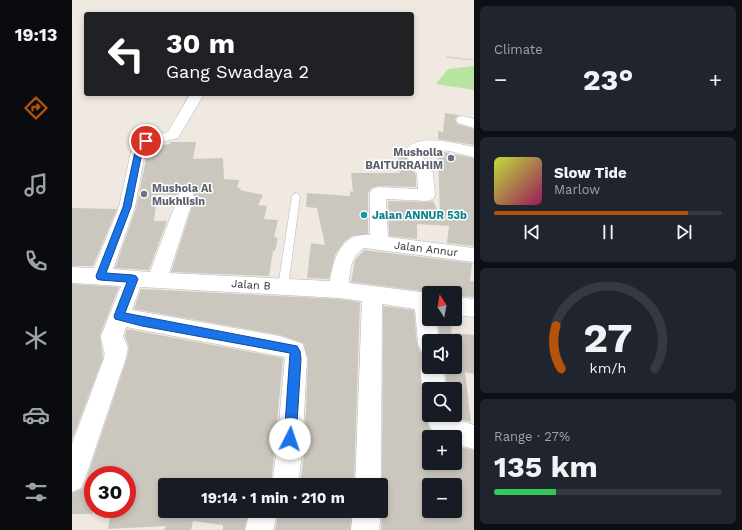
<!DOCTYPE html>
<html lang="en">
<head>
<meta charset="utf-8">
<style>
	:root { --surface:#171b24; --page:#20242c; --text:#f1f3f6; --muted:#9ea1a6; --line:#363941; --accent:#b45309 }
	body { margin:0; font-family:"Work Sans",sans-serif; background:var(--page); color:var(--text); height:100vh; display:flex; flex-direction:column; font-size:15px; white-space:nowrap }
	* { box-sizing:border-box; margin:0 }
	p { font-size:13px; color:var(--muted) }
	.icon { flex:none; width:22px; height:22px; fill:none; stroke:currentColor; stroke-width:2; stroke-linecap:round; stroke-linejoin:round }
	.map { position:relative; flex:1; overflow:hidden }
	.sheet { display:flex; flex-direction:column; gap:6px; padding:6px; background:#0d0f14; width:268px }
	.sheet>* { flex:none }
	.guide { position:absolute; left:12px; top:12px; width:330px; height:84px; border-radius:4px; box-shadow:0 2px 6px #0003; background:#202124; color:#fff; overflow:hidden }
	.needle { width:26px; rotate:349deg }
	.fabs { position:absolute; left:350px; top:286px; display:grid; gap:8px }
	.fabs a { display:grid; place-items:center; width:40px; height:40px; border-radius:4px; background:var(--surface); box-shadow:0 2px 6px #0003; font-size:20px }
	.speed { position:absolute; left:12px; top:466px; display:flex; gap:8px; font-size:20px; font-weight:700; text-align:center }
	.speed>* { display:grid; place-content:center; width:52px; height:52px; border-radius:50%; background:var(--surface); box-shadow:0 2px 6px #0003; line-height:1 }
	.speed .limit { border:6px solid #d22; background:#fff; color:#111 }
	.pin { position:absolute; display:grid; place-items:center; width:34px; height:34px; color:#fff; margin:-17px; border:2px solid #fff; border-radius:50%; box-shadow:0 1px 4px #0007 }
	.me { position:absolute; width:44px; margin:-22px; rotate:4deg; stroke-linejoin:round; filter:drop-shadow(0 0 3px #0008) }
	.turn { display:flex; align-items:center; gap:14px; height:84px; padding:0 16px; font-size:18px }
	.turn .icon { width:52px; height:52px; stroke-width:2.5 }
	.turn b { display:block; font-size:28px; line-height:34px }
	.big { font-size:30px; font-weight:700; line-height:1.1 }
	.sheet .card { flex:1; display:flex; flex-direction:column; justify-content:center; gap:6px; min-width:0; padding:0 14px; border-radius:6px; background:var(--page) }
	.sheet .dial { align-items:center; gap:0 }
	.dial svg { height:104px; overflow:visible; fill:none; stroke:var(--line); stroke-width:7; stroke-linecap:round; text-anchor:middle }
	.dial text { fill:var(--text); stroke:none }
	.song { display:flex; align-items:center; gap:12px }
	.cover { width:48px; height:48px; border-radius:6px; background:linear-gradient(135deg,hsl(70 70% 55%),hsl(330 70% 35%)) }
	.played { height:4px; border-radius:2px; background:linear-gradient(90deg,var(--accent) 85%,var(--line) 85%) }
	.keys { display:flex; justify-content:space-around; direction:ltr }
	.heat { display:flex; justify-content:space-between; align-items:center; font-size:22px; direction:ltr }
	.charge { height:6px; border-radius:3px; background:linear-gradient(90deg,#34c759 27%,var(--line) 0) }
	.trip { position:absolute; left:86px; top:478px; width:230px; height:40px; border-radius:4px; background:var(--surface); box-shadow:0 2px 6px #0003; font-weight:700; line-height:40px; text-align:center }
	main { display:flex; flex:1; min-height:0 }
	.tabs { display:flex; flex-direction:column; width:72px; justify-content:space-around; align-items:center; background:#090b0e; color:var(--muted) }
	.tabs .icon { width:28px; height:28px }
	.tabs .active { color:var(--accent) }
	.tabs b { font-size:18px; color:var(--text) }
	.map>svg:first-child { display:block }
	.green { fill:#b6e59e }
	.building { fill:#cbc7bf; fill-rule:evenodd }
	.lines { fill:none; stroke-linecap:round; stroke-linejoin:round }
	.service-casing { stroke:#b4b7c1; stroke-width:1 }
	.minor-casing { stroke:#b4b7c1; stroke-width:1 }
	.path { stroke:#c9c9c9; stroke-width:1.5; stroke-dasharray:2 1; stroke-linecap:butt }
	.service { fill:#fff; fill-rule:evenodd }
	.minor { fill:#fff; fill-rule:evenodd }
	.route { fill:#1a73e8; stroke:#114b97 }
	.worship-dot { fill:#6b7280; stroke:#fff; stroke-width:1.5 }
	.culture-dot { fill:#0f9aa8; stroke:#fff; stroke-width:1.5 }
	.labels { text-anchor:middle; dominant-baseline:central; stroke-width:3; stroke-linejoin:round; paint-order:stroke }
	.worship-label { font-size:11px; font-weight:bold; fill:#5b616d; stroke:#fff; text-anchor:end }
	.culture-label { font-size:11px; font-weight:bold; fill:#0d838f; stroke:#fff; text-anchor:start }
	.street-label { font-size:11px; fill:#2e2e2e; stroke:#fff }
</style>
</head>
<body>
<main>
<nav class="tabs">
<b>19:13</b>
<svg class="icon active" aria-label="directions" viewBox="0 0 24 24"><path d="M12 3l9 9-9 9-9-9zM9 14v-3h6M13 9l2 2-2 2"/></svg>
<svg class="icon" aria-label="music" viewBox="0 0 24 24"><path d="M9 18V5l10-2v13"/><circle cx="6" cy="18" r="3"/><circle cx="16" cy="16" r="3"/></svg>
<svg class="icon" aria-label="phone" viewBox="0 0 24 24"><path d="M5 4h4l2 5-3 2q2 4 5 5l2-3 5 2v4C11 20 4 13 5 4z"/></svg>
<svg class="icon" aria-label="climate" viewBox="0 0 24 24"><path d="M12 3v18M4 7l16 10M4 17L20 7"/></svg>
<svg class="icon" aria-label="car" viewBox="0 0 24 24"><path d="M5 17H2v-5l4-1 3-4h7l3 4 3 1v5h-3M9 17h6M6 11h13"/><circle cx="7" cy="17" r="2"/><circle cx="17" cy="17" r="2"/></svg>
<svg class="icon" aria-label="filters" viewBox="0 0 24 24"><path d="M4 7h16M4 17h16"/><circle cx="9" cy="7" r="2"/><circle cx="15" cy="17" r="2"/></svg>
</nav>
<div class="map">
<svg width="402" height="530" viewBox="0 0 402 530">
	<rect width="100%" height="100%" fill="#efe9e1"/>
	<polygon class="green" points="402,66 402,90 364,84 376,69"/>
	<g class="building">
		<polygon points="373,113 387,115 383,119 385,124 402,129 402,145 366,139 366,131 371,132"/>
		<polygon points="98,142 124,142 121,159 151,158 152,179 167,180 165,188 169,188 168,190 191,195 186,205 195,206 192,219 206,220 202,237 206,238 203,251 201,251 197,276 99,272 123,197 121,192 114,190 108,192 106,195 85,195 82,221 95,221 77,270 43,268 64,208 76,149 80,146 98,144"/>
		<polygon points="322,148 333,149 337,165 344,175 344,187 306,186 300,188 296,193 296,234 280,236 273,241 263,255 257,279 235,278 239,243 253,245 245,208 234,207 235,193 278,196 278,191 281,192 279,173 328,173 326,168 330,168"/>
		<polygon points="366,151 402,158 402,246 375,243 377,226 345,224 345,239 317,236 316,201 355,202 361,201 368,216"/>
		<polygon points="0,208 45,209 21,266 0,266"/>
		<polygon points="292,250 400,263 398,281 402,281 402,297 383,296 383,293 358,293 357,292 279,282 283,260"/>
		<polygon points="0,284 47,287 28,335 31,358 0,440"/>
		<polygon points="69,289 267,299 288,302 282,485 228,485 232,455 236,359 231,343 208,335 62,309"/>
		<path d="M311,306L342,310L345,345L348,352L354,355L355,357L351,359L348,373L351,393L353,398L357,399V407L353,415L359,432L367,437H357V463H383V446L402,450V530H309L310,511L309,510V487L310,486ZM357,485H383V511H357Z"/>
		<polygon points="366,319 379,319 380,341 368,341"/>
		<polygon points="55,329 211,358 199,485 92,485 90,511 176,511 172,530 151,530 151,525 121,521 119,530 92,530 94,526 36,529 39,509 55,509 55,475 21,475 21,514 0,514 0,493 10,489 14,480 55,358 57,347 53,336"/>
		<polygon points="383,333 402,335 402,374 393,372 399,422 387,419 382,415 383,415 383,389 375,389 373,367 383,367"/>
		<polygon points="207,511 279,511 278,530 203,530"/>
	</g>
	<g class="lines">
		<g class="service-casing">
			<polygon id="service" points="224,193 228,196 216,287 214,290 208,290 206,287 220,196"/>
		</g>
		<g class="minor-casing">
			<g id="minor">
				<path d="M118,94H132L106,138L79,145L74,148L63,207L41,269L78,272L106,197L108,193L114,191L120,193L122,197L97,273L258,281C261,258 270,232 298,235V193L300,189L306,187L346,189L345,174L338,165L334,150C346,132 385,144 402,147V157C388,154 363,145 350,152L353,164L361,173L363,195L361,199L355,201L314,199L316,237L402,248V262L292,248C279,256 278,270 277,283L357,293V319H364L367,341H357V354L349,351L346,344L343,309L310,304L309,486L283,485L290,301L267,298L68,287L60,310L208,336L231,344L235,359L230,455L226,485H200L204,455L213,357L54,327L51,336L56,348L54,358L13,479L9,488L0,492V444L32,358C34,349 29,345 29,336L49,286L0,283V267L22,268L47,207L60,147L69,138L96,132Z"/>
				<polygon points="391,116 402,119 402,128 386,123 384,120 386,117"/>
				<polygon points="383,297 402,299 402,317 383,315"/>
				<path d="M357,358V367H371L374,389H357V398L354,397C349,385 347,371 352,360Z"/>
				<path d="M357,408V415H379L386,420L402,425V449L383,444V437C363,437 360,435 354,415Z"/>
				<polygon points="178,511 206,511 201,530 173,530"/>
				<polygon points="281,511 309,511 307,530 279,530"/>
			</g>
		</g>
		<polyline class="path" points="375,57 402,60"/>
		<use href="#service" class="service"/>
		<use href="#minor" class="minor"/>
	</g>
	<polygon class="route" points="72,139 77,139 78,141 71,148 59,207 34,273 61,275 64,276 66,279 53,313 225,346 228,351 229,359 224,439 223,443 218,445 214,443 212,439 218,353 70,326 43,319 42,316 55,282 28,280 25,279 24,276 51,207 64,147"/>
	<g class="worship-dot">
		<circle cx="379" cy="158" r="4"/>
		<circle cx="72" cy="194" r="4"/>
	</g>
	<circle class="culture-dot" cx="292" cy="215" r="4"/>
	<g class="labels">
		<g class="worship-label">
			<text x="371" y="152">Musholla<tspan x="371" dy="13">BAITURRAHIM</tspan></text>
			<text x="80" y="188" text-anchor="start">Mushola Al<tspan x="80" dy="13">Mukhlisin</tspan></text>
		</g>
		<g class="culture-label">
			<text x="300" y="215">Jalan ANNUR 53b</text>
		</g>
		<g class="street-label">
			<text transform="translate(354 249) rotate(7)">Jalan Annur</text>
			<text transform="translate(179 285) rotate(4)">Jalan B</text>
		</g>
	</g>
</svg>
<div class="fabs">
<a><svg class="needle" viewBox="-14 -14 28 28"><path d="M0-13l5 13h-10z" fill="#e53935"/><path d="M0 13l5-13h-10z" fill="#9ea1a6"/></svg></a>
<a><svg class="icon" aria-label="sound" viewBox="0 0 24 24"><path d="M4 9h4l5-4v14l-5-4H4zM17 9q2 3 0 6"/></svg></a>
<a><svg class="icon" aria-label="search" viewBox="0 0 24 24"><circle cx="10" cy="10" r="6"/><path d="M15 15l6 6"/></svg></a>
<a>+</a>
<a>−</a>
</div>
<div class="speed"><div class="limit">30</div></div>
<div class="pin" style="left:74px;top:141px;background:#d93025"><svg class="icon" aria-label="arrive" viewBox="0 0 24 24"><path d="M6 21V4h12l-3 4 3 4H6"/></svg></div>
<svg class="me" style="left:218px;top:439px" viewBox="-20 -20 40 40"><circle r="19" fill="#fff"/><path d="M0-13L10 11 0 6-10 11z" fill="#1a73e8"/></svg>
<div class="trip">19:14 · 1 min · 210 m</div>
<div class="guide">
<div class="turn"><svg class="icon" aria-label="left" viewBox="0 0 24 24"><path d="M17 20v-9H6M10 6l-5 5 5 5"/></svg><div><b>30 m</b>Gang Swadaya 2</div></div>
</div>
</div>
<section class="sheet">
<div class="card"><p>Climate</p>
<div class="heat"><a>−</a><b class="big">23°</b><a>+</a></div>
</div>
<div class="card">
<div class="song"><i class="cover"></i><div><b>Slow Tide</b><p>Marlow</p></div></div>
<div class="played"></div>
<div class="keys"><svg class="icon" aria-label="previous" viewBox="0 0 24 24"><path d="M18 5L8 12l10 7zM5 5v14"/></svg><svg class="icon" aria-label="pause" viewBox="0 0 24 24"><path d="M8 5v14M16 5v14"/></svg><svg class="icon" aria-label="next" viewBox="0 0 24 24"><path d="M6 5l10 7-10 7zM19 5v14"/></svg></div>
</div>
<div class="card dial"><svg viewBox="0 0 100 80">
<path d="M14 69A42 42 0 1 1 86 69"/>
<path d="M14 69A42 42 0 0 1 10 36" stroke="#b45309"/>
<text x="50" y="56" font-size="32" font-weight="700">27</text>
<text x="50" y="72" font-size="11">km/h</text>
</svg></div>
<div class="card"><p>Range · 27%</p><b class="big">135 km</b><div class="charge"></div></div>
</section>
</main>
</body>
</html>
